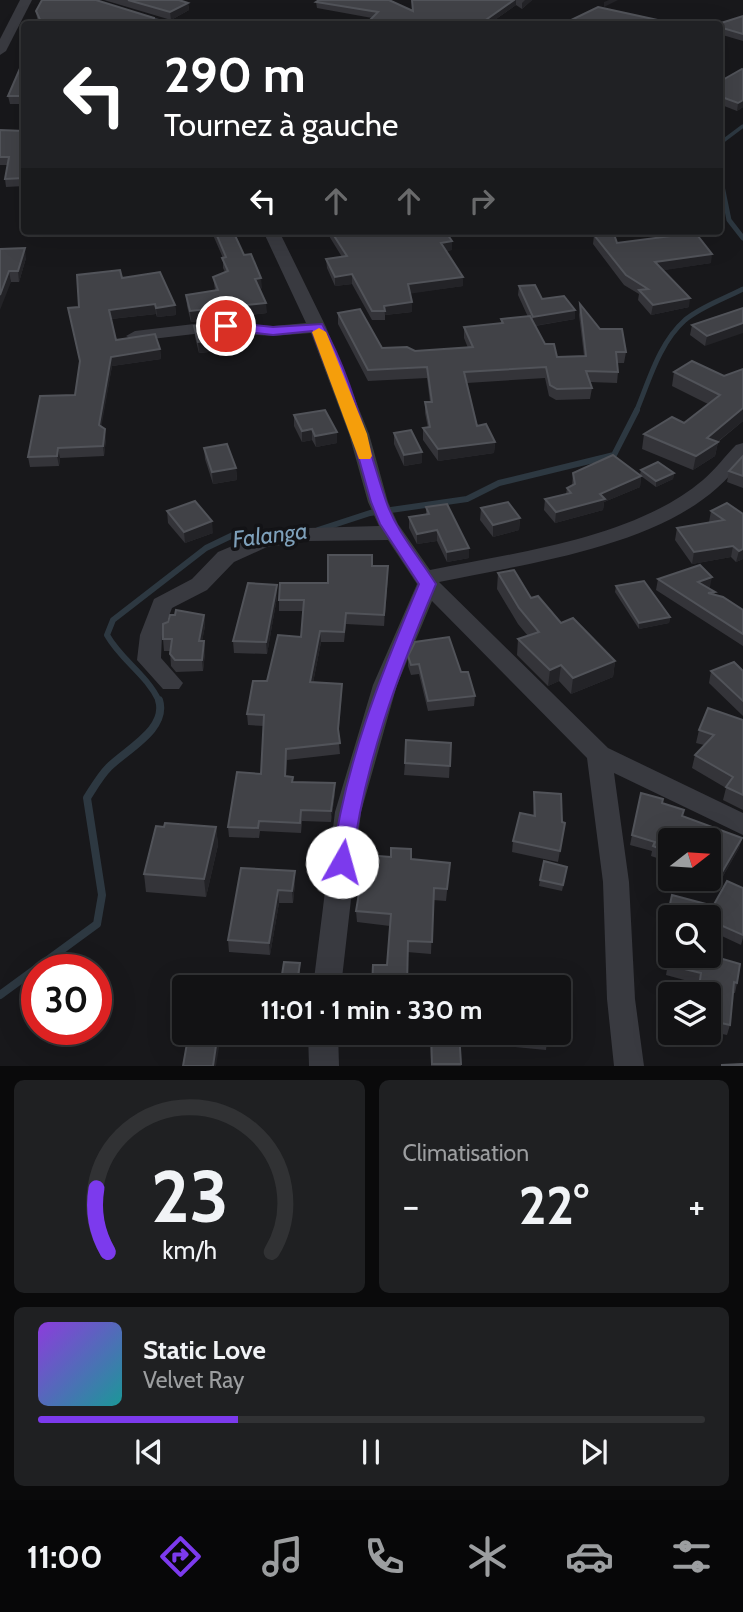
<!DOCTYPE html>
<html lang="fr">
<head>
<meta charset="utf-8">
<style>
	:root { --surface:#121214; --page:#1f2022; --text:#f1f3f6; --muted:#9c9ea0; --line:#313234; --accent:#7c3aed }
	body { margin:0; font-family:Cabin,sans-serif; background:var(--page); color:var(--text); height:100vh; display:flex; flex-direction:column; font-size:26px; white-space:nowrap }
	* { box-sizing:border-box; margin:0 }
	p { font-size:23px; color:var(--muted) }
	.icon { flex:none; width:38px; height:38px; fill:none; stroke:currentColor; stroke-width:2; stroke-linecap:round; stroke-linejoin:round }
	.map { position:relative; height:1066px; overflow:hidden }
	.panel { display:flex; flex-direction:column; gap:14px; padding:14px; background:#0a0a0b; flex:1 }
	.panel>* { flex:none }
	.banner { position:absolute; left:21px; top:21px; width:702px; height:214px; border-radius:7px; box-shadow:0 7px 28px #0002,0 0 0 2px var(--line); background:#202124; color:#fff; overflow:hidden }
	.needle { width:46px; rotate:73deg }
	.buttons { position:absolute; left:658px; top:828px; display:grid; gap:14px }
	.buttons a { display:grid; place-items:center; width:63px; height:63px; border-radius:7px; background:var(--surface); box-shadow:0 7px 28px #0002,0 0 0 2px var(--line); font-size:35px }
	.speed { position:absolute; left:21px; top:954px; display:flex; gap:14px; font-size:35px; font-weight:700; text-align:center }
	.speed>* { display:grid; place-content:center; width:91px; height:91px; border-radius:50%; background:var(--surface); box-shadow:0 7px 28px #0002,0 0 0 2px var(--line); line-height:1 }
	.speed .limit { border:10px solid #d22; background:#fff; color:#111 }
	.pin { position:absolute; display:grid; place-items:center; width:60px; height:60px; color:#fff; margin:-30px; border:4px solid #fff; border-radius:50%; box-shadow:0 2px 7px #0007 }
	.me { position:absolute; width:77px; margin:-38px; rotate:7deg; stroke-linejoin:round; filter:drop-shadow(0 0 5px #0008) }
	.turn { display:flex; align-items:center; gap:24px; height:147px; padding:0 28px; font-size:32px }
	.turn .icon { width:91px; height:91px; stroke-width:2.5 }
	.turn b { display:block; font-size:49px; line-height:60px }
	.lanes { display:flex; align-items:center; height:66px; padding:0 28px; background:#0003; justify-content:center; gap:35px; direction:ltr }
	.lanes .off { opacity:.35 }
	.big { font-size:52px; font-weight:700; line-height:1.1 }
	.panel .card { flex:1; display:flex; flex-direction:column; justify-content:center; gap:10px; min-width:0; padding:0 24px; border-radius:10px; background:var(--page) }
	.panel .dial { align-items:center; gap:0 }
	.dial svg { height:182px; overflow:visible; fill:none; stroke:var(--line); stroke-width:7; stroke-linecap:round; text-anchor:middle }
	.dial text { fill:var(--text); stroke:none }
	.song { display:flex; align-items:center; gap:21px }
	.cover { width:84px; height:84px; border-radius:10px; background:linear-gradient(135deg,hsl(270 70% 55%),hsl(180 70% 35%)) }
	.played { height:7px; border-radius:4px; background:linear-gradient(90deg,var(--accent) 30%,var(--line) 30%) }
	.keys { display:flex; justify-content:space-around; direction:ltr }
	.heat { display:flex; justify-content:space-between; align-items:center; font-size:38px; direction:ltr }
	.panel .tiles { flex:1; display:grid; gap:14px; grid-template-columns:1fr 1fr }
	.card:last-child { grid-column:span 2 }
	.trip { position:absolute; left:172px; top:975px; width:399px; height:70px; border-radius:7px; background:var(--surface); box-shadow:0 7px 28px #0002,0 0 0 2px var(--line); font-weight:700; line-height:70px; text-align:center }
	.tabs { display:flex; height:112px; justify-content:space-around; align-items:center; background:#070708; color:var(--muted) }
	.tabs .icon { width:49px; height:49px }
	.tabs .selected { color:var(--accent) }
	.tabs b { font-size:32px; color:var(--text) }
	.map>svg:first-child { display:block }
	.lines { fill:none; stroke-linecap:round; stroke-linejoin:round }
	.stream-far3 { stroke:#2d3841; stroke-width:3.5 }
	.stream-far2 { stroke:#2d3841; stroke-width:5 }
	.stream-far1 { stroke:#2d3841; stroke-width:6 }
	.stream { stroke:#2d3841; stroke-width:8 }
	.minor { fill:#393a40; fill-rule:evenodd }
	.wall { fill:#343439 }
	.shaded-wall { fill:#232327 }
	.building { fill:#414247; stroke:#515359; stroke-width:2 }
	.route { fill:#7c3aed; stroke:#51269a; stroke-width:2 }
	.slow { fill:#f59e0b }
	.labels { text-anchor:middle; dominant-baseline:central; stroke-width:7; stroke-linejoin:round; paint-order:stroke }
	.water-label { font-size:23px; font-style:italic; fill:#7ea0ba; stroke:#131316 }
</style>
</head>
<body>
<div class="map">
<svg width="743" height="1066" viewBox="0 0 743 1066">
	<rect width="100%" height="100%" fill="#18181b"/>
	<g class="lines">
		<g class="stream-far3">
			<polyline points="719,144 743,126"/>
			<polyline points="719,172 721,183"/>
		</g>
		<g class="stream-far2">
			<polyline points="721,181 729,220 743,238"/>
			<path d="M636,412C649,381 659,343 685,320C702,306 724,299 743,289"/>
		</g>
		<g class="stream-far1">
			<polyline points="318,530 370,513 467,499 499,483 614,455 637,410"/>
			<path d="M159,701C147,675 121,660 107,635L113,620L206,548L233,535L280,534"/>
		</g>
		<path class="stream" d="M0,995L97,924L102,895L87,798C94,787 100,776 109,767C127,749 168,729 159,700"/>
		<g class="minor">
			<polygon points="20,0 32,0 6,51 0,55 0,39"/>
			<polygon points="75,0 95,0 176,24 158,24"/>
			<path d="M263,231H279L326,327L369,434L388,502L398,524L430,570C516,552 633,539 703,480C715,470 725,456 736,445L743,443V461C735,470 726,480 717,488C650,548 524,564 439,582L608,748L743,813V835L614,773L629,882L635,999L644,1066H614L607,999L603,882L587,758L432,601L397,685L361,812L341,987H313L335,812L373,685L417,584L388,540L308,541L267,547L234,562L207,590L172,608L162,635L161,658L183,683L179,689H163L137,660L140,635L154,599L192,579L218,552L256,536L308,528L379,526L368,502L349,434L311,333L273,336L211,332L135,341L126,336L135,331L211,322L273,326L306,323Z"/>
			<polygon points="308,1032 338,1032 339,1066 309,1066"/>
		</g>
	</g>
	<g class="wall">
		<polygon points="104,0 179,0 188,3 189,10 171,20"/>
		<polygon points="412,0 532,0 522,9 516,5 489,24 366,24 372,18 317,8 316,2 412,11"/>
		<polygon points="36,11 155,24 40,24 37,18"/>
		<polygon points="743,16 743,41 719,34 719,24"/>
		<polygon points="24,66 24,104 10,104 8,96"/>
		<polygon points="743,70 743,107 737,111 719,104 719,82"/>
		<polygon points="0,130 24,131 24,186 6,187 5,179 8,165 0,165"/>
		<polygon points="213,231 233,231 244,255 262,288 259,289 267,313 191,322 187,306 186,295 215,290 213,277 225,272 223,268 223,258 213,235"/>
		<polygon points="326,231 445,231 452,250 446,251 463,286 410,293 412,302 412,312 385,315 385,320 372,320 352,284 335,286 327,268 326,259 342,257"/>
		<polygon points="657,231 694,231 711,263 663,270 689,307 651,315 638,300 639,294 624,285 593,244 594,235 617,243 662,237"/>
		<polygon points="0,249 26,258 19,282 11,282"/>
		<polygon points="122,278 175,305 176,315 157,317 156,314 111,319 116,340 160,349 161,359 112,366 101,426 106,439 104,456 60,458 59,466 30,467 28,457 75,395 80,363 68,308 79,307"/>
		<polygon points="519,286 542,299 575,310 575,319 535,326 545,344 557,357 584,356 579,315 580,304 600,329 626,352 624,363 617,363 618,372 617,383 590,382 592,388 590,399 556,400 549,396 545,378 467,383 477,426 495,442 494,453 438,461 423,440 423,428 428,428 425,413 425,402 430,402 427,378 368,381 338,324 338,313 382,348 415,351 468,348 464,338 464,327 501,323 501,319 528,317 518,295"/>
		<polygon points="743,308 705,346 690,335 692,325"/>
		<polygon points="194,326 229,350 199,353 195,337"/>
		<polygon points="692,361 743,421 718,442 715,456 693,470 642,449 644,434 684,423 708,404 672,386 674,372"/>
		<polygon points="294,415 337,432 337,443 316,447 312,440 302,442 294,426"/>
		<polygon points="394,433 422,463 404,466 394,444"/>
		<polygon points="204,448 236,468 237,480 213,484 205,459"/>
		<polygon points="743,456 743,488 727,482 729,471"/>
		<polygon points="641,470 674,473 673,479 656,487 641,476 640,487 604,502 603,510 555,523 544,510 545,499 566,494 567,488 572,485 573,473 640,475"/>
		<polygon points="727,503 743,559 736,562 731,557 692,564 675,540 677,528 709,522 711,511"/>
		<polygon points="426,507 469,558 447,562 437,541 417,544 409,528 409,517 426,514"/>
		<polygon points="481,508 520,518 519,530 493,537 480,520"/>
		<polygon points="167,511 213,533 185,543 168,523"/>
		<polygon points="372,566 388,576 384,626 346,624 344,642 321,642 313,683 342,684 338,733 340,754 287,760 286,777 293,777 293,782 335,793 331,822 302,821 301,833 260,831 259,838 229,837 228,827 261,774 264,726 248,725 247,714 267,681 301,637 304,611 279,611 279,600 328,583"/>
		<polygon points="498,573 531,598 561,623 615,661 613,677 571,694 559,681 548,686 517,655 518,639 528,636 518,624 497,589"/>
		<polygon points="658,579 710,587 708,588 715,592 714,595 743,610 743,646 656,590"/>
		<polygon points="277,585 277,597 267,654 234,653 233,641"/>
		<polygon points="616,586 670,617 669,623 639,629 615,592"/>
		<polygon points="204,615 205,626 202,641 204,641 205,653 203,671 176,672 171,666 170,651 164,651 163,639"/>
		<polygon points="408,656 461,672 475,696 474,706 428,711 419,674 411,675 408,666"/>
		<polygon points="711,671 743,671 743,716 709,683"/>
		<polygon points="743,720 743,810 723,800 726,788 692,768 695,755 704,745 696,743 699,730"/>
		<polygon points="451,743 449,778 404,775 405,763"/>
		<polygon points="534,792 562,822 565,823 558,862 512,852 513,841 533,816"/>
		<polygon points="683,816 742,838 739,848 719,883 709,878 709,840 670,840 670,860 667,859 666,861 651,856 652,851 630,845 632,835"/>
		<polygon points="164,827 216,827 218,845 206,897 146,892 144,874"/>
		<polygon points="411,859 450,863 446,901 433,900 431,954 407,952 387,965 390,926 357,922 356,911 362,893"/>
		<polygon points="241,868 295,883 293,903 279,903 270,955 229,952 228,940"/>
		<polygon points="566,873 562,891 539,886 540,880"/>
		<polygon points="743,888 743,938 741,945 709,930 709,917"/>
		<polygon points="672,895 703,917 670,917 670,925 666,924"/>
		<polygon points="670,953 737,983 735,993 733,993 730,1025 727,1035 713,1032 714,1036 711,1046 691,1045 692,1032 709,1032 709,994 697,994 699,984 666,975"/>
		<polygon points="300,963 300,969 298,987 281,987 281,981"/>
		<polygon points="430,1032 459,1032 461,1066 431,1066"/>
		<polygon points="516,1032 548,1032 546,1050 515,1047"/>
	</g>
	<g class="shaded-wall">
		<polygon points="514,0 516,0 516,5 489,24 480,24"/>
		<polygon points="525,0 532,0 522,9 522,3"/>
		<polygon points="609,0 618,0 604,7 604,2"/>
		<polygon points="188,3 189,10 171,20 170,12"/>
		<polygon points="743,100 743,107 737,111 738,103"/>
		<polygon points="452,241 452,250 441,252 441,243"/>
		<polygon points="25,248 26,258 19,282 18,271"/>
		<polygon points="712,254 711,263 653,272 655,262"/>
		<polygon points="9,271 11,282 0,310 0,295"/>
		<polygon points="352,274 352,284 335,286 335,277"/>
		<polygon points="463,277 463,286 408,294 408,284"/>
		<polygon points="261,278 262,288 255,289 255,279"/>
		<polygon points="690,298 689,307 651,315 653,305"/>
		<polygon points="412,302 412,312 385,315 384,306"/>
		<polygon points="266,303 267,313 191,322 190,311"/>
		<polygon points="155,304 156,314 110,319 109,310"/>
		<polygon points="175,305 176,315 157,317 156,308"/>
		<polygon points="575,310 575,319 533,326 533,317"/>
		<polygon points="743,323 743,333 705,346 707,336"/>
		<polygon points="228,339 229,350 199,353 198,342"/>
		<polygon points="160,349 161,359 112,366 100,435 99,425 111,357"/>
		<polygon points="743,408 743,421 717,442 718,442 715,456 693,470 696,456 707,438"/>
		<polygon points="105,429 106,439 104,456 103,446"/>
		<polygon points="312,429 312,440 302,442 302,431"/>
		<polygon points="337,432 337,443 316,447 315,436"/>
		<polygon points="495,442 494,453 438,461 438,449"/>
		<polygon points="58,448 60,458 59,466 57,456"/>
		<polygon points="422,452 422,463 404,466 404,455"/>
		<polygon points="236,468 237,480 213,484 212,472"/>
		<polygon points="674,473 673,479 656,487 656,481"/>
		<polygon points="641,476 640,487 604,502 603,510 555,523 556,512"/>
		<polygon points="520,518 519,530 493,537 493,525"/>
		<polygon points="212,521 213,533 185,543 184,532"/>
		<polygon points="437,530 437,541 417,544 417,534"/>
		<polygon points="733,546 731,557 692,564 694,552"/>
		<polygon points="469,548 469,558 447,562 447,552"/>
		<polygon points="743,549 743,559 736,562 739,551"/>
		<polygon points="388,566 388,576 384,626 384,615"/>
		<polygon points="712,577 710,587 696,592 698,582"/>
		<polygon points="277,585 277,597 267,654 266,642"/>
		<polygon points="204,615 205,626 200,653 199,641"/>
		<polygon points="670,617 669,623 639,629 639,623"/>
		<polygon points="320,631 321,642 311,693 310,682"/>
		<polygon points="204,641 205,653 203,671 202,660"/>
		<polygon points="615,661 613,677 571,694 573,678"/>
		<polygon points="561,665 559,681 548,686 550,670"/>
		<polygon points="342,684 342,694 338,739 338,729"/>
		<polygon points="335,783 335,793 331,822 331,811"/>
		<polygon points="216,827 218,845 206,897 204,879"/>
		<polygon points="742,838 739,848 719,883 721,874"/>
		<polygon points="295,871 295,883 293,903 292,891"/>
		<polygon points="278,890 279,903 270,955 269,943"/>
		<polygon points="218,1032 220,1042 216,1066 213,1066"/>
	</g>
	<g class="building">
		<polygon points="42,0 96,0 154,18 153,24 42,24 36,11"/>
		<polygon points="128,0 179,0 188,3 170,12"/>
		<polygon points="319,0 389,0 413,11 412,0 514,0 480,24 443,22 438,24 366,24 378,12 316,2"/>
		<polygon points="598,7 676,24 563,24"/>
		<polygon points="743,16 743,34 719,27 718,24"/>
		<polygon points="158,22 173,22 174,24 159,24"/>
		<polygon points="21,66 24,66 24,96 8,96"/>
		<polygon points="742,69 743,70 743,100 738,103 719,96 719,82"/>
		<polygon points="0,130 24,131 24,178 5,179 9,157 0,157"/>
		<polygon points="215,231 233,231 244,255 251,254 261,278 255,279 266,303 190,311 186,295 218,290 213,277 228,271 222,258 226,257"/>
		<polygon points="331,231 445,231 452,241 441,243 463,277 408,284 412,302 384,306 385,311 372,311 352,274 335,277 326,259 347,256"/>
		<polygon points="666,231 694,231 712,254 655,262 690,298 653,305 639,290 648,289 626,275 594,235 614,234 617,243 671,236"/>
		<polygon points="25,248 18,271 9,271 0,295 0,249"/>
		<polygon points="120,270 122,278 160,272 175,305 156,308 155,304 109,310 116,340 155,334 160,349 111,357 99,425 105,429 103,446 58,448 57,456 28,457 40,396 75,395 80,361 68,308 79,307 77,275"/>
		<polygon points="535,285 542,299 564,296 575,310 533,317 519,286"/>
		<polygon points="580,304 600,329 622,329 626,352 616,352 618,372 586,371 592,388 557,389 550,385 546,367 464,372 477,426 486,424 495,442 438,449 423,428 430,427 425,402 432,402 427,367 368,370 338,313 360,309 382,348 407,347 415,351 473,347 464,327 503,323 501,319 530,316 545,344 554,344 557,357 586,356"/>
		<polygon points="743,308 743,323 707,336 692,325"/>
		<polygon points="224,325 228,339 198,342 194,326"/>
		<polygon points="692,361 724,376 743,369 743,408 707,438 718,442 696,456 644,434 672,417 684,423 720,395 674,372"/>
		<polygon points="325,410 337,432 315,436 312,429 302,431 294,415"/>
		<polygon points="411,430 422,452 404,455 394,433"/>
		<polygon points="227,444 236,468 212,472 204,448"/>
		<polygon points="613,455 641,476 600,494 605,499 556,512 545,499 571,493 567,488 575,484 573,473"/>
		<polygon points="743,456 743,476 729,471"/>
		<polygon points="658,462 674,473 656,481 641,470"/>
		<polygon points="195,501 212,521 184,532 167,511"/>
		<polygon points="508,502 520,518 493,525 481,508"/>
		<polygon points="727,503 743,514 743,549 739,551 733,546 694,552 677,528 724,520 711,511"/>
		<polygon points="447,504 469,548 447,552 437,530 417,534 409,517 429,514 426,507"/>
		<polygon points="328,555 372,555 372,566 388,566 384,615 346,613 344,632 320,631 310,682 342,684 338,729 340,743 286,749 285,776 293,777 292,782 335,783 331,811 301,810 300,823 259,821 258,828 228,827 237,772 261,774 264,715 247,714 253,681 267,681 278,635 301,637 304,600 279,600 280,583 328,583"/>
		<polygon points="700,565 712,577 698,582 715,592 708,593 723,597 743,610 743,634 658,579"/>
		<polygon points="514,570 531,598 538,596 561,623 573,618 615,661 573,678 561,665 550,670 518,639 539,632 519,608 498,573"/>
		<polygon points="644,581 670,617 639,623 616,586"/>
		<polygon points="248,583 277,585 266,642 233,641"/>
		<polygon points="176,610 204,615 199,641 204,641 202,660 175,660 170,654 172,639 163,639 163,624 168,622 170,615 175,615"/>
		<polygon points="449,637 461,672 468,672 475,696 428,701 419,664 411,665 408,656 415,642"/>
		<polygon points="734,662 743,671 743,701 711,671"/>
		<polygon points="708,708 743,720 743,795 726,787 733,777 695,755 714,735 699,730"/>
		<polygon points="406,740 451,743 450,766 405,763"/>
		<polygon points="534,792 561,794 562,822 565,823 560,851 513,841 520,813 535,816"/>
		<polygon points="641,793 663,799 662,803 684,810 682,816 742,838 721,874 709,868 709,840 670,840 670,850 668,849 667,852 653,846 655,842 632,835"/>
		<polygon points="165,823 216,827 204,879 144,874 156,826 164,827"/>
		<polygon points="391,848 411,849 411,859 450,863 447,889 434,888 432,942 408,941 407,987 372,987 373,965 387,965 391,914 356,911 359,893 362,893 366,855 391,857"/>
		<polygon points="544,861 567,867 563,885 540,880"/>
		<polygon points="241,868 295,871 292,891 278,890 269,943 228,940"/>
		<polygon points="727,881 743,888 743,935 709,920 709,917 707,917"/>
		<polygon points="672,895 706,904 703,917 678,917 678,916 668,913"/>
		<polygon points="670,953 670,956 709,955 740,964 737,983 734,982 730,1025 712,1021 714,1036 693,1035 693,1032 709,1032 709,994 698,994 701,973 668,965"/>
		<polygon points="284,962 300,963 297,983 281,981"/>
		<polygon points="189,1032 218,1032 213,1066 183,1066"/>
		<polygon points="431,1032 459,1032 461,1064 432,1064"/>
		<polygon points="517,1032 548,1032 548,1038 516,1035"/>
		<polygon points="743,1064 743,1066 722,1066 722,1065"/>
	</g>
	<path class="route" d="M226,322L273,327L322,324C353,378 366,443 386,501C396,531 419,557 436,584C398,674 364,764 352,862L349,868H335L332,862C345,764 381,674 419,584L380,524L371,502L352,434L312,331L273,335L222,329L220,326Z"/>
	<polygon class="slow" points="319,328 326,332 367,434 372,456 370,459 359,459 312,332"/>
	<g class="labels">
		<g class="water-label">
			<text transform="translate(270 535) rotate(-7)">Falanga</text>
		</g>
	</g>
</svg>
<div class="buttons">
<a><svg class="needle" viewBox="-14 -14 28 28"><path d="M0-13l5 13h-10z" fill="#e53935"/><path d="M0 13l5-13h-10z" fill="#9c9ea0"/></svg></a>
<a><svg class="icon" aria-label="search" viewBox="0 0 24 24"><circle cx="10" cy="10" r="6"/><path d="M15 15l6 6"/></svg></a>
<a><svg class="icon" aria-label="layers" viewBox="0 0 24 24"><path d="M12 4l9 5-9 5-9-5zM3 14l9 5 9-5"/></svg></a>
</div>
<div class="speed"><div class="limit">30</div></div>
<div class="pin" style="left:226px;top:326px;background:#d93025"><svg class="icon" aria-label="arrive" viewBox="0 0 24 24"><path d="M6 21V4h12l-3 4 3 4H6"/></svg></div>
<svg class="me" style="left:342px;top:862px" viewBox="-20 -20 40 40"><circle r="19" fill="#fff"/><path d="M0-13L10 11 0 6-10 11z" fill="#7c3aed"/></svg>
<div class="trip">11:01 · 1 min · 330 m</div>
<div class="banner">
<div class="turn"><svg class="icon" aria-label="left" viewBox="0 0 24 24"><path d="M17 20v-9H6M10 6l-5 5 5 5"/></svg><div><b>290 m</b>Tournez à gauche</div></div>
<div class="lanes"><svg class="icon" aria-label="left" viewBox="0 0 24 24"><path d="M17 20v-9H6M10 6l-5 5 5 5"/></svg><svg class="icon off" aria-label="ahead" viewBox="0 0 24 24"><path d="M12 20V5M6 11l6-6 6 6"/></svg><svg class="icon off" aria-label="ahead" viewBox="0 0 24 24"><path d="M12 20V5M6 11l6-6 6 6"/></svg><svg class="icon off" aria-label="right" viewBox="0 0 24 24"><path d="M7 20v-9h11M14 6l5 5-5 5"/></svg></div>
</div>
</div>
<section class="panel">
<div class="tiles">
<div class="card dial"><svg viewBox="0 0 100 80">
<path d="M14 69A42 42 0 1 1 86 69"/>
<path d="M14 69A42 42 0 0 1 9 41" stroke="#7c3aed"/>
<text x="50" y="56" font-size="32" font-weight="700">23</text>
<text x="50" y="72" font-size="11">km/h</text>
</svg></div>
<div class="card"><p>Climatisation</p>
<div class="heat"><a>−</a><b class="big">22°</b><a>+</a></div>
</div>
<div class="card">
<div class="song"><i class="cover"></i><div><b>Static Love</b><p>Velvet Ray</p></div></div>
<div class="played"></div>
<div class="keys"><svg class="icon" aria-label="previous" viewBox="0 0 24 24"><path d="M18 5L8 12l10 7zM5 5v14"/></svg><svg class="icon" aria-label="pause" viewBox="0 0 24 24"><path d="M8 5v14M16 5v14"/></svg><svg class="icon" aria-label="next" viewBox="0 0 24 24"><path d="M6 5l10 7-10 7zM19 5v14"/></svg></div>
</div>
</div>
</section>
<nav class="tabs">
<b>11:00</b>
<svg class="icon selected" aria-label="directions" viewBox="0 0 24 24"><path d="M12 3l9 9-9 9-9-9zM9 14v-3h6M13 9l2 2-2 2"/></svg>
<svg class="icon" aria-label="music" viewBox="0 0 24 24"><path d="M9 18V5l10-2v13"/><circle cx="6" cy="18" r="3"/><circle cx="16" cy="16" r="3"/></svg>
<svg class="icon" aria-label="phone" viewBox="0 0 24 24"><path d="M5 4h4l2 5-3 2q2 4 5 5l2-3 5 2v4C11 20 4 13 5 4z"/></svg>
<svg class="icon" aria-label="climate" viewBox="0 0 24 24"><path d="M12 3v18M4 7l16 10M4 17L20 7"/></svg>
<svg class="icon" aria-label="car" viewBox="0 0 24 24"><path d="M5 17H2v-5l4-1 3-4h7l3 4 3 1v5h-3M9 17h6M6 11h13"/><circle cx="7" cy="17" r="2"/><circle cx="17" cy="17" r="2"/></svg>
<svg class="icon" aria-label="filters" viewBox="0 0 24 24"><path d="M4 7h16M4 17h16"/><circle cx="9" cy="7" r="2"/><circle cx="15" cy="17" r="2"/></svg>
</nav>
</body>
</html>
